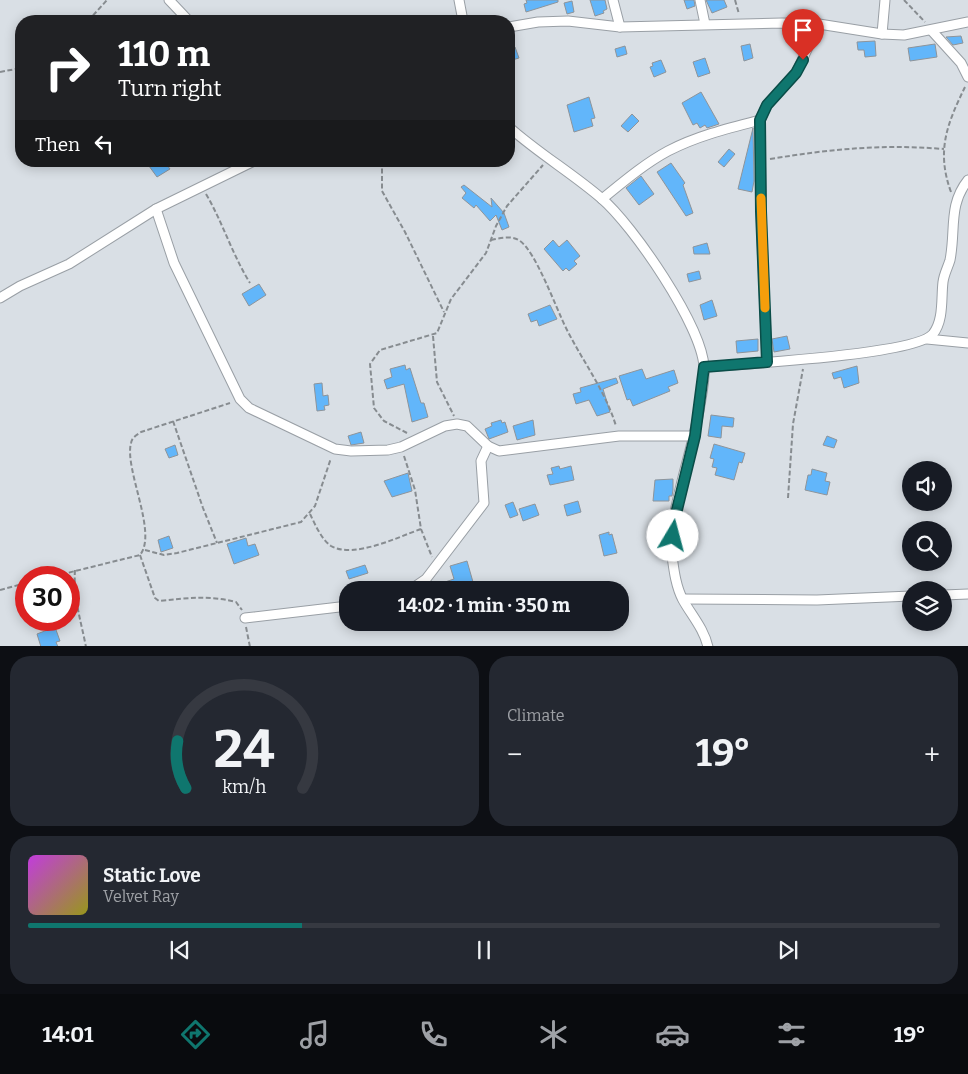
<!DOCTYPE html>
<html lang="en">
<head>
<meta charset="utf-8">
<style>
	:root { --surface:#171b24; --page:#242831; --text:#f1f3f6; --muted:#9ea1a6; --line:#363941; --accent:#0f766e }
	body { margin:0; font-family:Bitter,serif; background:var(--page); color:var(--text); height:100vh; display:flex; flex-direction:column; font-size:19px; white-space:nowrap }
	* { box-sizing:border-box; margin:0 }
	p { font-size:16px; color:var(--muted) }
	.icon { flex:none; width:28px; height:28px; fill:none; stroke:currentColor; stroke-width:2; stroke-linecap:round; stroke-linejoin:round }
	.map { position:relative; height:646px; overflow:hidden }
	.sheet { display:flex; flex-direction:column; gap:10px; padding:10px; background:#0d0f14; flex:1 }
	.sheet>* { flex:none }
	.banner { position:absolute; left:15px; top:15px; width:500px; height:152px; border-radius:20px; box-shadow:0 2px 12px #0003; background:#202124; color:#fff; overflow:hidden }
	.fabs { position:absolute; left:902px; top:461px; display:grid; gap:10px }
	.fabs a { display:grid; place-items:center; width:50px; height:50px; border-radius:50%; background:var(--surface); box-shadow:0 2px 12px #0003; font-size:25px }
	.speed { position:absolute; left:15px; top:566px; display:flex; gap:10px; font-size:25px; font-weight:700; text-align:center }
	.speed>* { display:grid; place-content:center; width:65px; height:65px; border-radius:50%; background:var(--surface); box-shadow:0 2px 12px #0003; line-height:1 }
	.speed .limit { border:8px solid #d22; background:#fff; color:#111 }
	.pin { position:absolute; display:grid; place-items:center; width:42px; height:42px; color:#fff; margin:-51px -21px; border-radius:50% 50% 50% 0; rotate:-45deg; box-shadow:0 0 5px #0007 }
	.pin .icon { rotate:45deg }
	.me { position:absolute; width:55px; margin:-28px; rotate:8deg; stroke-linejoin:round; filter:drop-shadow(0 0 4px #0008) }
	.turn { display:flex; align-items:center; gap:18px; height:105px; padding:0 20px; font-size:22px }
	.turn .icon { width:65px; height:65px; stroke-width:2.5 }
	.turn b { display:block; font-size:35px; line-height:42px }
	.then { display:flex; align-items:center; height:48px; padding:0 20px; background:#0003; gap:10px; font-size:19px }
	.big { font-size:38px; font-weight:700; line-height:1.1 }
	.sheet .tile { flex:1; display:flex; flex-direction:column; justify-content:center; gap:8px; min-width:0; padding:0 18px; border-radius:20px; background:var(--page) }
	.sheet .dial { align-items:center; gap:0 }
	.dial svg { height:130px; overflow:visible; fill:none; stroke:var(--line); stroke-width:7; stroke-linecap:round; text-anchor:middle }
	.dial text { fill:var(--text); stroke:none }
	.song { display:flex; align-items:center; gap:15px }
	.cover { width:60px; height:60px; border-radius:8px; background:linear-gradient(135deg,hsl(290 70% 55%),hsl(60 70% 35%)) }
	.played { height:5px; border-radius:2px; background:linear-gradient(90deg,var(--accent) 30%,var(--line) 30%) }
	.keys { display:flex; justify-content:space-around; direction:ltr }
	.heat { display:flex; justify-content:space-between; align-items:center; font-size:28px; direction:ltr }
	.sheet .tiles { flex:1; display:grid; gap:10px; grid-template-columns:1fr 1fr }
	.tile:last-child { grid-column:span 2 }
	.trip { position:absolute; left:339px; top:581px; width:290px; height:50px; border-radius:20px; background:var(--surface); box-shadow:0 2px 12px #0003; font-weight:700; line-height:50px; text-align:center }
	.dock { display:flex; height:80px; justify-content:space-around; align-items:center; background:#090b0e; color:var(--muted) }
	.dock .icon { width:35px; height:35px }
	.dock .on { color:var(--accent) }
	.dock b { font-size:22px; color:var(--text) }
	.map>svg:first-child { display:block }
	.building { fill:#62b6fa; stroke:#8e949a }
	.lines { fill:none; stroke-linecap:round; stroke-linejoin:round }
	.street-casing { stroke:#999fa5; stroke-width:11 }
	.path { stroke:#878c90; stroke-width:2; stroke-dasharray:5 2.5; stroke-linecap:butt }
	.street { stroke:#fff; stroke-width:9 }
	.route-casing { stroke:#0a4d48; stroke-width:12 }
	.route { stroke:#0f766e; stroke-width:9 }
	.slow { stroke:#f59e0b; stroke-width:9 }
</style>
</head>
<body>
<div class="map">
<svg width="968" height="647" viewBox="0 0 968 647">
	<rect width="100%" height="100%" fill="#d9dfe5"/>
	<g class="building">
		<polygon points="526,0 558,0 558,2 526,12 524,4 527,3"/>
		<polygon points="590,0 605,0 607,9 603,11 604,13 595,16"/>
		<polygon points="684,0 694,0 695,6 687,9"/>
		<polygon points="706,0 724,0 727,7 712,13"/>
		<polygon points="572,1 574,12 567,14 564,3"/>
		<polygon points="961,36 963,43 953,45 946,37"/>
		<polygon points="875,41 876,56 865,57 864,50 858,50 857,42"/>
		<polygon points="750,44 753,58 744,61 741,46"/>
		<polygon points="935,44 937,57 910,61 908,48"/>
		<polygon points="625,46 627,54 617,57 615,49"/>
		<polygon points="515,47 519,58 509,61 509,49"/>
		<polygon points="705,58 710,73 698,77 693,62"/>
		<polygon points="661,60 666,72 654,77 650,67 653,66 652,63"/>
		<polygon points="701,92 719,124 707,128 705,125 700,128 697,123 693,125 682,103"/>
		<polygon points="589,97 595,118 591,119 593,126 574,132 567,105"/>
		<polygon points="632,114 639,121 628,132 621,126"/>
		<polygon points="753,128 754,181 752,192 738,189"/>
		<polygon points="729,149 735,154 724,167 718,162"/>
		<polygon points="156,161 164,161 170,169 157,177 149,166"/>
		<polygon points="671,163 685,183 683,185 693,213 686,216 657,172"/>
		<polygon points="641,176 654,194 639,205 626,188"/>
		<polygon points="464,185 492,207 491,198 504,213 509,227 502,230 496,215 490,221 476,205 474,208 462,198 466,193 461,187"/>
		<polygon points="553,240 559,247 567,240 580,256 574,261 577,264 569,271 566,268 563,271 544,249"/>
		<polygon points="707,243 710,254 694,254 693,247"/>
		<polygon points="699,271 701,279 689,282 687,274"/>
		<polygon points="259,284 266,295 249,306 242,294"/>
		<polygon points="712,300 717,316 704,320 700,305"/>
		<polygon points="550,305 557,319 539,326 537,320 531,322 528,314"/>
		<polygon points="787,336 790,349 774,352 772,339"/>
		<polygon points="758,339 758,351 737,353 736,341"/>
		<polygon points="405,365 406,370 410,368 421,403 424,403 428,417 412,422 404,384 387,389 384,380 392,377 390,369"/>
		<polygon points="857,366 859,383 844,388 841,377 834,379 832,373"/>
		<polygon points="642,369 646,379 674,370 678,383 668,387 670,391 633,406 630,399 627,400 619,376"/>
		<polygon points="616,378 618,383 603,389 610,412 597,416 589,400 576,404 573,394 581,392 580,388"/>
		<polygon points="322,383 323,396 328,395 329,405 324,406 325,410 317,411 314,384"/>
		<polygon points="711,415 734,418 733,427 722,426 721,438 708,436"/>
		<polygon points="501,420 502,423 505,422 508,432 489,439 485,429 492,426 491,423"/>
		<polygon points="533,420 535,435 517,440 513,426"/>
		<polygon points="361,432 364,443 351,445 348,436"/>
		<polygon points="827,436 837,440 834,448 823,445"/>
		<polygon points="714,444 745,453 742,463 739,462 734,480 715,475 717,468 712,467 714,459 710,458"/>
		<polygon points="175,445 178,455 169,458 165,449"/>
		<polygon points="559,466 560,469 571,466 574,480 550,485 547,475 553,474 551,468"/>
		<polygon points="812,469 827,473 825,481 830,482 827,495 805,490 808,475 811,475"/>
		<polygon points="408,473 412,491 392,497 384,481"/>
		<polygon points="673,479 673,490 672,496 669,496 669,501 653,501 655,480"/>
		<polygon points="578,501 581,512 567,516 564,505"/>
		<polygon points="513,502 518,515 510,518 505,505"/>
		<polygon points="535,504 539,515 523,521 519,509"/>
		<polygon points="609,532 609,535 612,534 617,553 604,556 599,535"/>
		<polygon points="169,536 173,548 161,552 158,540"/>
		<polygon points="246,538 248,546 255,544 259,555 234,564 227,544"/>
		<polygon points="467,561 473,582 446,590 427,590 427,588 454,579 450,566"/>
		<polygon points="365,565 368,573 349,579 346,571"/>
		<polygon points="55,627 60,641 56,642 58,647 41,647 37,634"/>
	</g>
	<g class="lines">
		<g class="street-casing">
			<g id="street">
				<polyline points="169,0 189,21"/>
				<polyline points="459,0 463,21"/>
				<polyline points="613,0 620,27"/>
				<polyline points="700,0 705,24"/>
				<polyline points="509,27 538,22 568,21 620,27 782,23 819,24 882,34 904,35 968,22"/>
				<polyline points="932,31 961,63 968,77"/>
				<polyline points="882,34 885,0"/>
				<path d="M509,127C538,153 572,173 601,198C633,225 702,326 704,367C705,379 702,393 700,405C694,448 667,516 672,556C674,571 676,587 683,600C692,616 704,629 708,647"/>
				<path d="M602,199C623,182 644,164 668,151C697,136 729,128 760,120"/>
				<polyline points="156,209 174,263 240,399 249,408 335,449 351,451 388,450 401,447 445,426 457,424 467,426 488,446 499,451 619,436 695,436"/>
				<polyline points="0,298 20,286 69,264 156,209 254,161"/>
				<polyline points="927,339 968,343"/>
				<polyline points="767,362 761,211 760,120 767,105 796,73 819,24"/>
				<path d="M704,367C741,364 915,355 933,334C944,320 941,298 943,282C944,274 948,267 950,260C956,230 948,205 968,180"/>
				<polyline points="410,590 426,579 484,503 481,461 488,446"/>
				<polyline points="944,595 968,594"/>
				<polyline points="683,599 817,600 911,596"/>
				<polyline points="245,618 348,606"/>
			</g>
		</g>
		<g class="path">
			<polyline points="735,0 739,14"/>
			<polyline points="904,0 925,22"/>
			<polyline points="88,21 107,0"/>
			<polyline points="0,72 21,68"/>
			<path d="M770,159C831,149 882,144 944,149"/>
			<polyline points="382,161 382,191 405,232 444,312"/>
			<path d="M951,192C936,151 947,124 965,87"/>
			<path d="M206,194C223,223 232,254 250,283"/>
			<path d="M491,240C500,238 512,235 520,241C536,252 556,308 566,328C583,362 605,390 616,426"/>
			<polyline points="433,336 437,382 454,416"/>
			<polyline points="173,421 203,508 217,543"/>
			<polyline points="407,433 384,421 374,408 370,364 380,350 437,333 451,299 486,253 496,226 507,206 543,165"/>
			<polyline points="404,456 415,490 421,529 432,557"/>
			<polyline points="788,498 793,424 803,369"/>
			<path d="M310,514C315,524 321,539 331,546C354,559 398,537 421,529"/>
			<polyline points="145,550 164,555 177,553 301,522 315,506 331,458"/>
			<path d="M140,555L155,598L159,601C188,598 208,595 236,602L242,610"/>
			<path d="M75,570C73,597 81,621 86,647"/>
			<path d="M47,578L140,555C158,533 124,469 131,443C132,437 137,435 141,432L230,403"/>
			<polyline points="0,590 26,583"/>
			<polyline points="246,627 250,647"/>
		</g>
		<use href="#street" class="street"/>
	</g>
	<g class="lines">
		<g class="route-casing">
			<polyline id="route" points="673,536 675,518 695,436 704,367 767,362 761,211 760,120 767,105 796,73 803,60"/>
		</g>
		<use href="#route" class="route"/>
		<polyline class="slow" points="761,198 765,308"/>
	</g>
</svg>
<div class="fabs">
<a><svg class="icon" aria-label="sound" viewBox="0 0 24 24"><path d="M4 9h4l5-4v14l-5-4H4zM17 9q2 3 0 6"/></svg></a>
<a><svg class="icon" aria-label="search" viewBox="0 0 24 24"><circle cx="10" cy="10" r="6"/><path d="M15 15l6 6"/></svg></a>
<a><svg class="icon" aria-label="layers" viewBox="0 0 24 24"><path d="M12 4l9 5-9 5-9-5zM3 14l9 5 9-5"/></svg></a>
</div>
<div class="speed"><div class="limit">30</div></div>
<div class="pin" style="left:803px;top:60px;background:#d93025"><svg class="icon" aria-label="arrive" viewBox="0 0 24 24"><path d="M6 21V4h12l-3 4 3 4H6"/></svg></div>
<svg class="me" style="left:673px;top:536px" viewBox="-20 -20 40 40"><circle r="19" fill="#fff"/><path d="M0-13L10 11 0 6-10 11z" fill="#0f766e"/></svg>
<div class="trip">14:02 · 1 min · 350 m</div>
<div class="banner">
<div class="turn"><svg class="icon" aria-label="right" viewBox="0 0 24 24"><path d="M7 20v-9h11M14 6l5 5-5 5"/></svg><div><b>110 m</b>Turn right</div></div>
<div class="then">Then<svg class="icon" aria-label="left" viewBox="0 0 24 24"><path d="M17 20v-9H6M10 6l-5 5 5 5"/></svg></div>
</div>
</div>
<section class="sheet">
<div class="tiles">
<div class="tile dial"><svg viewBox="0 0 100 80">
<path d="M14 69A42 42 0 1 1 86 69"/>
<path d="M14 69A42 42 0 0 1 9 40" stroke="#0f766e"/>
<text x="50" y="56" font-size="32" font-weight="700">24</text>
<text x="50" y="72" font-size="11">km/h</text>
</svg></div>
<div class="tile"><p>Climate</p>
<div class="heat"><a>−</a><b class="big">19°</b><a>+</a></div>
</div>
<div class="tile">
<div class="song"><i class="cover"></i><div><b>Static Love</b><p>Velvet Ray</p></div></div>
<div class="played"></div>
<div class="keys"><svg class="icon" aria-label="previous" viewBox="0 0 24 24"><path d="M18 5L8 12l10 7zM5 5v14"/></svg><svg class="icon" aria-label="pause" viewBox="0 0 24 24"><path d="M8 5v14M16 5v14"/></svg><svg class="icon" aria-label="next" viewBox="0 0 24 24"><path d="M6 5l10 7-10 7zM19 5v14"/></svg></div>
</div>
</div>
</section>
<nav class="dock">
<b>14:01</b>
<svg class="icon on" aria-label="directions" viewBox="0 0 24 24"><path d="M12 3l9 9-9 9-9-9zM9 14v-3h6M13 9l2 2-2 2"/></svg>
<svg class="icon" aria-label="music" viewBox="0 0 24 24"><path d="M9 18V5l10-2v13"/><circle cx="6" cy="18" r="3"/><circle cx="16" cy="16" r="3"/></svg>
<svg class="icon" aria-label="phone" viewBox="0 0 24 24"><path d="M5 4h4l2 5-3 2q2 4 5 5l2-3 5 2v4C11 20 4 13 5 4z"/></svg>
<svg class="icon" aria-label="climate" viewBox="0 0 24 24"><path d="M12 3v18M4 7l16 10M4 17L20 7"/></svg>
<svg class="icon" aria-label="car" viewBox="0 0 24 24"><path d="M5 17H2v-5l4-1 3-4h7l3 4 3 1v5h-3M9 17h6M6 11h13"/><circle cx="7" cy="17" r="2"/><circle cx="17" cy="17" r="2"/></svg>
<svg class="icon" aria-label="filters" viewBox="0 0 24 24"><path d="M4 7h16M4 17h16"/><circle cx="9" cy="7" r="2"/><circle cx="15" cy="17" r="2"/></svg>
<b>19°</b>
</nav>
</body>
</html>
